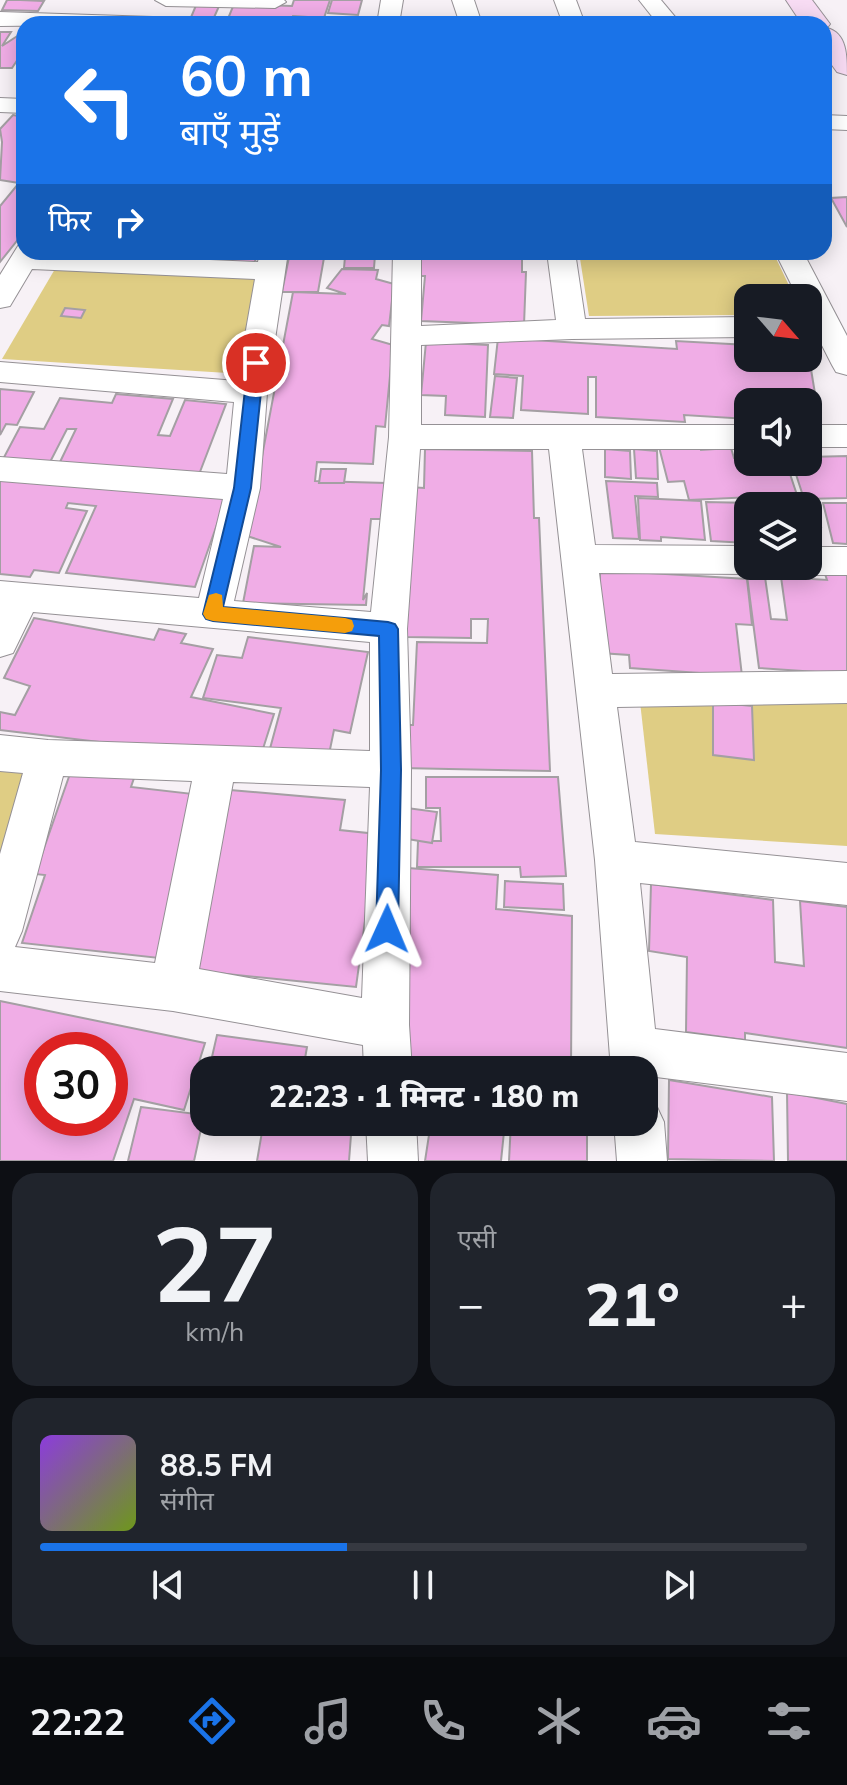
<!DOCTYPE html>
<html lang="hi">
<head>
<meta charset="utf-8">
<style>
	:root { --surface:#171b24; --page:#20242c; --text:#f1f3f6; --muted:#9ea1a6; --line:#363941; --accent:#1a73e8 }
	body { margin:0; font-family:Mulish,"Noto Sans Devanagari",sans-serif; background:var(--page); color:var(--text); height:100vh; display:flex; flex-direction:column; font-size:30px; white-space:nowrap }
	* { box-sizing:border-box; margin:0 }
	p { font-size:26px; color:var(--muted) }
	.icon { flex:none; width:44px; height:44px; fill:none; stroke:currentColor; stroke-width:2; stroke-linecap:round; stroke-linejoin:round }
	.map { position:relative; height:1161px; overflow:hidden }
	.panel { display:flex; flex-direction:column; gap:12px; padding:12px; background:#0d0f14; flex:1 }
	.panel>* { flex:none }
	.hud { position:absolute; left:16px; top:16px; width:816px; height:244px; border-radius:24px; box-shadow:0 4px 20px #0003; background:#1a73e8; color:#fff; overflow:hidden }
	.needle { width:52px; rotate:118deg }
	.buttons { position:absolute; left:734px; top:284px; display:grid; gap:16px }
	.buttons a { display:grid; place-items:center; width:88px; height:88px; border-radius:16px; background:var(--surface); box-shadow:0 4px 20px #0003; font-size:40px }
	.speed { position:absolute; left:24px; top:1032px; display:flex; gap:16px; font-size:40px; font-weight:700; text-align:center }
	.speed>* { display:grid; place-content:center; width:104px; height:104px; border-radius:50%; background:var(--surface); box-shadow:0 4px 20px #0003; line-height:1 }
	.speed .limit { border:12px solid #d22; background:#fff; color:#111 }
	.pin { position:absolute; display:grid; place-items:center; width:68px; height:68px; color:#fff; margin:-34px; border:4px solid #fff; border-radius:50%; box-shadow:0 2px 8px #0007 }
	.me { position:absolute; width:88px; margin:-44px; rotate:1deg; stroke-linejoin:round; filter:drop-shadow(0 0 6px #0008) }
	.turn { display:flex; align-items:center; gap:28px; height:168px; padding:0 32px; font-size:36px }
	.turn .icon { width:104px; height:104px; stroke-width:2.5 }
	.turn b { display:block; font-size:56px; line-height:68px }
	.then { display:flex; align-items:center; height:76px; padding:0 32px; background:#0003; gap:16px; font-size:30px }
	.big { font-size:60px; font-weight:800; line-height:1.1 }
	.panel .card { flex:1; display:flex; flex-direction:column; justify-content:center; gap:12px; min-width:0; padding:0 28px; border-radius:24px; background:var(--page) }
	.panel .dial { align-items:center; gap:0 }
	.dial b { font-size:104px; line-height:1 }
	.song { display:flex; align-items:center; gap:24px }
	.cover { width:96px; height:96px; border-radius:12px; background:linear-gradient(135deg,hsl(270 70% 55%),hsl(80 70% 35%)) }
	.played { height:8px; border-radius:4px; background:linear-gradient(90deg,var(--accent) 40%,var(--line) 40%) }
	.keys { display:flex; justify-content:space-around; direction:ltr }
	.heat { display:flex; justify-content:space-between; align-items:center; font-size:44px; direction:ltr }
	.panel .tiles { flex:1; display:grid; gap:12px; grid-template-columns:1fr 1fr }
	.card:last-child { grid-column:span 2 }
	.trip { position:absolute; left:190px; top:1056px; width:468px; height:80px; border-radius:24px; background:var(--surface); box-shadow:0 4px 20px #0003; font-weight:800; line-height:80px; text-align:center }
	.tabs { display:flex; height:128px; justify-content:space-around; align-items:center; background:#090b0e; color:var(--muted) }
	.tabs .icon { width:56px; height:56px }
	.tabs .current { color:var(--accent) }
	.tabs b { font-size:36px; color:var(--text) }
	.map>svg:first-child { display:block }
	.green { fill:#dfcd84 }
	.building { fill:#f0ade6; stroke:#a49fa3; stroke-width:2; fill-rule:evenodd }
	.lines { fill:none; stroke-linecap:round; stroke-linejoin:round }
	.minor-casing { stroke:#959195; stroke-width:2 }
	.secondary-casing { stroke:#959195; stroke-width:2 }
	.minor { fill:#fff; fill-rule:evenodd }
	.secondary { fill:#f8dcf4; fill-rule:evenodd }
	.route { fill:#1a73e8; stroke:#114b97; stroke-width:2 }
	.slow { fill:#f59e0b }
</style>
</head>
<body>
<div class="map">
<svg width="847" height="1161" viewBox="0 0 847 1161">
	<rect width="100%" height="100%" fill="#f7f1f6"/>
	<g class="green">
		<polygon points="579,252 773,252 795,298 748,298 748,315 589,316"/>
		<polygon points="55,269 280,273 260,375 2,359"/>
		<polygon points="639,693 847,700 847,846 655,834"/>
		<polygon points="0,762 49,767 0,924"/>
	</g>
	<g class="building">
		<polygon points="7,0 20,0 44,1 38,11 2,10"/>
		<polygon points="294,0 330,0 324,18 293,16 292,20 250,18 248,22 227,21 234,4 292,6"/>
		<polygon points="332,0 362,0 358,15 328,13"/>
		<polygon points="197,3 220,4 212,22 189,22"/>
		<polygon points="0,32 11,32 2,46 19,35 24,35 24,50 12,68 0,68"/>
		<polygon points="13,115 24,117 24,232 0,262 0,206 19,183 0,180 2,142 0,129"/>
		<polygon points="847,197 847,227 831,198"/>
		<polygon points="158,252 258,252 253,267 154,261"/>
		<polygon points="290,252 325,252 318,292 282,292"/>
		<polygon points="334,252 389,252 389,255 375,255 374,268 344,268 345,257 334,257"/>
		<polygon points="419,252 522,252 522,272 526,272 524,325 421,321 425,276 417,276"/>
		<polygon points="342,269 378,270 376,279 394,284 389,326 382,325 372,339 393,345 385,427 376,426 373,464 317,462 315,481 386,483 382,519 371,519 363,600 367,593 366,605 243,603 254,546 281,547 247,536 293,292 346,294 327,288"/>
		<polygon points="65,308 85,310 81,318 61,316"/>
		<polygon points="498,338 677,349 676,341 748,345 748,358 808,358 808,351 820,424 808,423 808,402 748,402 748,419 684,415 685,422 596,417 596,377 588,377 588,414 521,410 523,376 494,374"/>
		<polygon points="426,342 488,345 485,417 445,415 446,396 421,395"/>
		<polygon points="495,376 517,378 513,418 490,417"/>
		<polygon points="0,389 34,392 17,425 6,424 0,435"/>
		<polygon points="116,394 173,399 158,435 170,436 185,400 226,404 198,477 60,462 76,429 67,429 47,468 1,463 20,427 44,429 60,398 112,403"/>
		<polygon points="700,445 701,450 731,448 734,458 748,457 748,462 786,462 797,495 689,500 684,481 668,482 659,447"/>
		<polygon points="425,449 532,451 534,518 539,518 550,771 401,768 404,725 413,725 417,642 487,643 488,619 471,619 471,638 406,637 410,487 424,488"/>
		<polygon points="605,449 630,451 631,479 605,477"/>
		<polygon points="634,449 657,451 658,479 636,478"/>
		<polygon points="847,456 847,498 804,499 792,462 808,462 808,457"/>
		<polygon points="321,469 346,469 344,483 319,483"/>
		<polygon points="0,476 228,493 195,587 66,573 96,506 68,503 66,508 87,511 59,573 34,570 30,577 0,574"/>
		<polygon points="606,481 657,483 658,497 635,496 639,539 613,538"/>
		<polygon points="638,498 701,501 705,540 661,537 661,541 640,540"/>
		<polygon points="757,500 816,502 821,527 808,527 808,506 758,506"/>
		<polygon points="706,502 751,503 748,506 748,543 711,541"/>
		<polygon points="823,503 847,503 847,544 833,543"/>
		<polygon points="600,570 747,579 752,625 736,624 742,676 630,668 629,655 600,653"/>
		<polygon points="825,574 847,575 847,674 759,668 747,576 765,577 771,619 787,620 781,577 827,580"/>
		<polygon points="34,618 154,640 159,629 186,634 181,643 213,649 191,697 274,714 261,755 124,745 0,730 0,712 15,715 30,686 4,678"/>
		<polygon points="248,637 368,652 350,733 334,730 327,764 268,756 281,708 203,698 217,655 242,658"/>
		<polygon points="713,702 752,706 754,760 713,755"/>
		<polygon points="72,768 135,775 131,787 202,795 159,958 22,943 45,875 35,874"/>
		<polygon points="426,777 558,777 566,876 521,877 520,867 417,867 418,841 441,841 440,808 426,808"/>
		<polygon points="230,790 345,800 340,830 377,834 356,987 188,970"/>
		<polygon points="407,808 437,812 432,843 401,838"/>
		<polygon points="408,868 498,875 496,909 572,916 571,1070 395,1070"/>
		<polygon points="505,881 563,884 564,910 504,907"/>
		<polygon points="651,884 773,900 775,962 804,966 800,901 847,907 847,1048 745,1033 745,1040 686,1032 687,957 649,951"/>
		<path d="M0,1001L205,1043L184,1110L134,1099L113,1161H0ZM42,1050H110V1118H42Z"/>
		<polygon points="217,1035 307,1047 303,1070 209,1070"/>
		<polygon points="669,1080 772,1097 774,1161 668,1159"/>
		<polygon points="787,1092 847,1104 847,1161 788,1161"/>
		<polygon points="141,1107 204,1115 194,1161 128,1161"/>
		<polygon points="431,1122 505,1122 501,1161 425,1161"/>
		<polygon points="511,1122 587,1122 587,1161 509,1161"/>
		<polygon points="263,1126 351,1135 349,1161 257,1161"/>
	</g>
	<g class="lines">
		<g class="minor-casing">
			<g id="minor">
				<polygon points="155,0 284,0 286,2 275,8 166,6"/>
				<polygon points="381,0 403,0 399,24 377,24"/>
				<polygon points="452,0 474,0 482,24 460,24"/>
				<polygon points="554,0 576,0 585,24 563,24"/>
				<polygon points="639,0 661,0 681,24 658,24"/>
				<polygon points="0,12 153,17 164,24 0,26"/>
				<polygon points="0,98 24,99 24,113 0,112"/>
				<polygon points="824,115 847,116 847,130 824,129"/>
				<path d="M24,245V252L258,262L260,252H288L267,393L260,488L234,601L371,612L389,437L393,252H421V326L556,320L547,252H575L585,319L748,317V337L572,339L421,345V425H748V449H582L595,545L748,546V566H763L748,574L599,573L612,674L847,671V703L617,707L635,842L847,863V905L640,883L655,1029L847,1053V1101L656,1077L652,1087L644,1090V1070H611L595,860L549,449H420L407,629L411,770L409,1025L412,1070H364L363,1045L173,1011L0,991V854L23,773L0,771V735L48,740L370,751V642L33,612L13,653L0,657V581L199,598L223,499L0,481V457L227,474L234,402L0,382V362L237,381L255,279L32,269L10,306L0,308V275L18,246ZM63,776L192,781L155,963L15,947L22,931ZM233,782L370,787L362,998L199,969Z"/>
				<polygon points="775,252 803,252 847,336 847,375 836,372 832,365 808,318 808,298 798,298"/>
				<rect x="808" y="425" width="39" height="22"/>
				<polygon points="808,547 847,547 847,575 808,575 795,571 793,566 808,566"/>
				<polygon points="644,1099 656,1105 664,1122 667,1161 617,1161 614,1122 644,1122"/>
				<polygon points="366,1122 416,1122 418,1161 368,1161"/>
			</g>
		</g>
		<g class="secondary-casing">
			<path id="secondary" d="M786,0H812L830,24L827,28C847,33 847,56 847,75L837,72L824,54V24H802Z"/>
		</g>
		<use href="#minor" class="minor"/>
		<use href="#secondary" class="secondary"/>
	</g>
	<polygon class="route" points="256,357 264,363 251,488 223,607 388,622 395,624 398,629 401,770 398,929 395,937 387,940 379,937 376,929 381,770 379,636 213,621 206,619 203,614 234,488 248,363"/>
	<polygon class="slow" points="216,593 222,595 223,607 345,618 352,620 354,626 352,631 345,633 213,621 206,619 203,614 209,595"/>
</svg>
<div class="buttons">
<a><svg class="needle" viewBox="-14 -14 28 28"><path d="M0-13l5 13h-10z" fill="#e53935"/><path d="M0 13l5-13h-10z" fill="#9ea1a6"/></svg></a>
<a><svg class="icon" aria-label="sound" viewBox="0 0 24 24"><path d="M4 9h4l5-4v14l-5-4H4zM17 9q2 3 0 6"/></svg></a>
<a><svg class="icon" aria-label="layers" viewBox="0 0 24 24"><path d="M12 4l9 5-9 5-9-5zM3 14l9 5 9-5"/></svg></a>
</div>
<div class="speed"><div class="limit">30</div></div>
<div class="pin" style="left:256px;top:363px;background:#d93025"><svg class="icon" aria-label="arrive" viewBox="0 0 24 24"><path d="M6 21V4h12l-3 4 3 4H6"/></svg></div>
<svg class="me" style="left:387px;top:929px" viewBox="-20 -20 40 40"><path d="M0-17L14 15 0 8-14 15z" fill="#1a73e8" stroke="#fff" stroke-width="4"/></svg>
<div class="trip">22:23 · 1 मिनट · 180 m</div>
<div class="hud">
<div class="turn"><svg class="icon" aria-label="left" viewBox="0 0 24 24"><path d="M17 20v-9H6M10 6l-5 5 5 5"/></svg><div><b>60 m</b>बाएँ मुड़ें</div></div>
<div class="then">फिर<svg class="icon" aria-label="right" viewBox="0 0 24 24"><path d="M7 20v-9h11M14 6l5 5-5 5"/></svg></div>
</div>
</div>
<section class="panel">
<div class="tiles">
<div class="card dial"><b>27</b><p>km/h</p></div>
<div class="card"><p>एसी</p>
<div class="heat"><a>−</a><b class="big">21°</b><a>+</a></div>
</div>
<div class="card">
<div class="song"><i class="cover"></i><div><b>88.5 FM</b><p>संगीत</p></div></div>
<div class="played"></div>
<div class="keys"><svg class="icon" aria-label="previous" viewBox="0 0 24 24"><path d="M18 5L8 12l10 7zM5 5v14"/></svg><svg class="icon" aria-label="pause" viewBox="0 0 24 24"><path d="M8 5v14M16 5v14"/></svg><svg class="icon" aria-label="next" viewBox="0 0 24 24"><path d="M6 5l10 7-10 7zM19 5v14"/></svg></div>
</div>
</div>
</section>
<nav class="tabs">
<b>22:22</b>
<svg class="icon current" aria-label="directions" viewBox="0 0 24 24"><path d="M12 3l9 9-9 9-9-9zM9 14v-3h6M13 9l2 2-2 2"/></svg>
<svg class="icon" aria-label="music" viewBox="0 0 24 24"><path d="M9 18V5l10-2v13"/><circle cx="6" cy="18" r="3"/><circle cx="16" cy="16" r="3"/></svg>
<svg class="icon" aria-label="phone" viewBox="0 0 24 24"><path d="M5 4h4l2 5-3 2q2 4 5 5l2-3 5 2v4C11 20 4 13 5 4z"/></svg>
<svg class="icon" aria-label="climate" viewBox="0 0 24 24"><path d="M12 3v18M4 7l16 10M4 17L20 7"/></svg>
<svg class="icon" aria-label="car" viewBox="0 0 24 24"><path d="M5 17H2v-5l4-1 3-4h7l3 4 3 1v5h-3M9 17h6M6 11h13"/><circle cx="7" cy="17" r="2"/><circle cx="17" cy="17" r="2"/></svg>
<svg class="icon" aria-label="filters" viewBox="0 0 24 24"><path d="M4 7h16M4 17h16"/><circle cx="9" cy="7" r="2"/><circle cx="15" cy="17" r="2"/></svg>
</nav>
</body>
</html>
